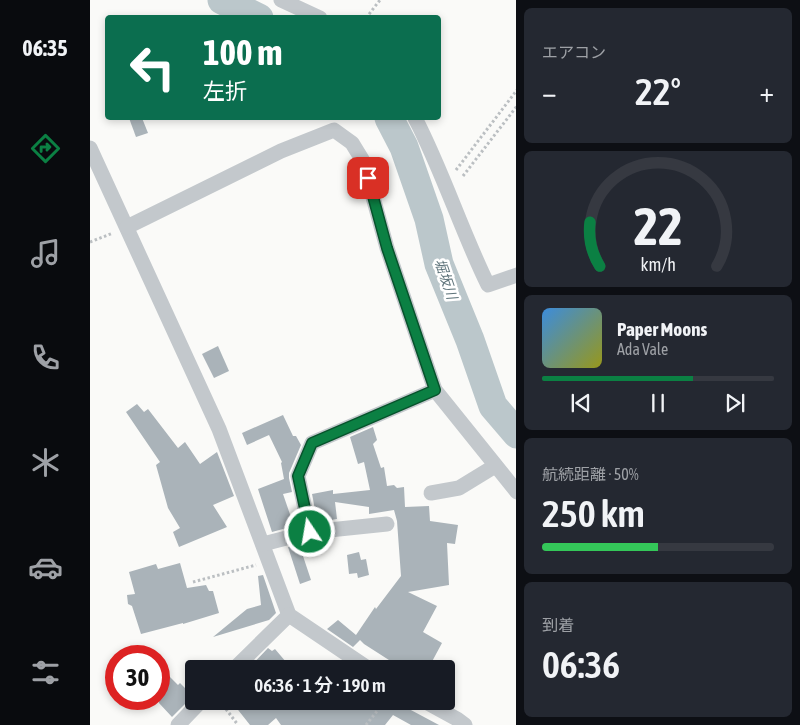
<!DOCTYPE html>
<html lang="ja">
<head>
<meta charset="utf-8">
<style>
	:root { --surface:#171b24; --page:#242831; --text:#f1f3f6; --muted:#9ea1a6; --line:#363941; --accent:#0b8043 }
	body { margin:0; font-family:"Asap Condensed","Noto Sans JP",sans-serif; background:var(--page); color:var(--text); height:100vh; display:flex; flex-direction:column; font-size:19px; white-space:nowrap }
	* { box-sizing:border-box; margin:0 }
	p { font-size:16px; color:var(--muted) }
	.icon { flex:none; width:28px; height:28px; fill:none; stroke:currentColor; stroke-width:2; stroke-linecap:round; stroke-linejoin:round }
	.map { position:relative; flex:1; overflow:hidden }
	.sheet { display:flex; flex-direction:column; gap:8px; padding:8px; background:#0d0f14; width:284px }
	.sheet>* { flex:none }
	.guide { position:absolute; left:15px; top:15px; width:336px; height:105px; border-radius:5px; box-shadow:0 2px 8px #0003; background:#0b6e4f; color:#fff; overflow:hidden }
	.speed { position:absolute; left:15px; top:645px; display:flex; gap:10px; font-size:25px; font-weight:700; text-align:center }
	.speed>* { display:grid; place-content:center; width:65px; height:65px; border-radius:50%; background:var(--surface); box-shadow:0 2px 8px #0003; line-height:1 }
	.speed .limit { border:8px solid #d22; background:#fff; color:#111 }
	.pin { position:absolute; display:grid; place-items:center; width:42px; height:42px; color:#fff; margin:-21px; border-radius:10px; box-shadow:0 2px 8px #0006 }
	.me { position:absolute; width:55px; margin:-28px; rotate:348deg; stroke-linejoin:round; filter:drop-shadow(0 0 4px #0008) }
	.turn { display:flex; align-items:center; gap:18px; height:105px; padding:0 15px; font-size:22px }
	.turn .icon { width:65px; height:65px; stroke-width:2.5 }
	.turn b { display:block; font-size:35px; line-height:42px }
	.big { font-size:38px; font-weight:600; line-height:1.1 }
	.sheet .card { flex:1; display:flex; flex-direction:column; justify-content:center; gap:8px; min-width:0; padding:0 18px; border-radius:8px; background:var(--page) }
	.sheet .dial { align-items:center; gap:0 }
	.dial svg { height:130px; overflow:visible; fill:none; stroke:var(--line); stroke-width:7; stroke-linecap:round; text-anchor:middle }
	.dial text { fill:var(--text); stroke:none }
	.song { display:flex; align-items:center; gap:15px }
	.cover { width:60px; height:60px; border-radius:8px; background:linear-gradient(135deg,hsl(210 70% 55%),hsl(60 70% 35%)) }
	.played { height:5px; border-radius:2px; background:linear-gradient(90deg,var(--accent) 65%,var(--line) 65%) }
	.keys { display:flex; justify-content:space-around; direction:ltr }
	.heat { display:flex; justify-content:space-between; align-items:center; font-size:28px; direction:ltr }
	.charge { height:8px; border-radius:4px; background:linear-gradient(90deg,#34c759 50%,var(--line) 0) }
	.trip { position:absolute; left:95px; top:660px; width:270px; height:50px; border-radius:5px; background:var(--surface); box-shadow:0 2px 8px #0003; font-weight:600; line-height:50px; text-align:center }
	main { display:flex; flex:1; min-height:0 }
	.menu { display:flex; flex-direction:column; width:90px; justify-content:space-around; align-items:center; background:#090b0e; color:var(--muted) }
	.menu .icon { width:35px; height:35px }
	.menu .active { color:var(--accent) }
	.menu b { font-size:22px; color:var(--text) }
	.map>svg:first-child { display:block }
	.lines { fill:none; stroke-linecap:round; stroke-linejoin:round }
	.river { stroke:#bbc7cb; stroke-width:29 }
	.building { fill:#aab3b9 }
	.path { stroke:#bbbfc2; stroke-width:3; stroke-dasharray:2.5 2.5; stroke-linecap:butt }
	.street { stroke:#c3c8cc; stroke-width:15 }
	.route-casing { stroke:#07532c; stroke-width:12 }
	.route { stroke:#0b8043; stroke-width:9 }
	.labels { text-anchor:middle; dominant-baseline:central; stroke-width:5; stroke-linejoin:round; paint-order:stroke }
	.water-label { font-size:14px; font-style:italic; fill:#60757c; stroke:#fff }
</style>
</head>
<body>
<main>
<nav class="menu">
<b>06:35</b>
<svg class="icon active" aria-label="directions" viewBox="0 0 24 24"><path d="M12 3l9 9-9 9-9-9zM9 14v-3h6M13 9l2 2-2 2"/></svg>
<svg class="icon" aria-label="music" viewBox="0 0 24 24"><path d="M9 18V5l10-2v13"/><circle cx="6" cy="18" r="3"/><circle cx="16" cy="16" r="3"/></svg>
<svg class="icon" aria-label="phone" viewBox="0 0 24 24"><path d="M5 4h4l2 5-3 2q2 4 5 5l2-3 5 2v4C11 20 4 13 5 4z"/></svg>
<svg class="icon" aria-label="climate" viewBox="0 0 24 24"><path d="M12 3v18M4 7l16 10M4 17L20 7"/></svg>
<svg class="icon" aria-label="car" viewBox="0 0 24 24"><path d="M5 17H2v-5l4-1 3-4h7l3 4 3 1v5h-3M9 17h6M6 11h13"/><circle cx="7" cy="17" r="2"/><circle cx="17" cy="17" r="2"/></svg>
<svg class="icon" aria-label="filters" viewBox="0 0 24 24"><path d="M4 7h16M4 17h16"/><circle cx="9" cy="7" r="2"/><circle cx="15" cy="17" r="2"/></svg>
</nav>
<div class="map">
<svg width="427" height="725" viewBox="0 0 427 725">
	<rect width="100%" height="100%" fill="#fafaf8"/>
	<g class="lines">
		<g class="river">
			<polyline points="132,0 169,18"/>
			<polyline points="299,118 314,147 339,219 349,264 380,340 403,406 427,434"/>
		</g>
	</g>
	<g class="building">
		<polygon points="39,118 52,118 58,133 46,137"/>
		<polygon points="128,346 139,371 124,378 112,354"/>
		<polygon points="47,404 54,412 58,409 88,448 95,442 110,464 127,452 144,496 123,505 137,527 89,547 83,532 90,528 78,508 66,465 70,462 36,412"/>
		<polygon points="193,415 203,436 206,436 211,445 199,473 199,478 202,492 193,494 204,526 182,532 168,489 194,479 191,463 192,462 179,435 157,445 152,433"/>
		<polygon points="283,427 287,440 283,444 291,468 294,467 297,486 304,485 307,488 314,487 315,507 339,506 340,521 368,525 365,544 357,543 359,585 318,592 347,606 333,632 352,643 338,669 313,669 274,644 270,640 263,647 237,629 248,620 266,635 285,607 286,609 311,576 307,521 304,510 279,514 279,507 245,502 247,519 227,522 223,499 222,494 243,490 243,494 280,490 274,462 268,464 260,437"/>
		<polygon points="209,544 221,580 210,584 198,547"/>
		<polygon points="269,552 271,560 276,559 279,575 268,578 267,573 259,574 257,555"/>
		<polygon points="90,563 97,588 116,585 119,591 123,591 129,613 93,624 93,623 51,634 42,606 38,604 37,595 45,594 39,572 66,564 68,569"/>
		<polygon points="173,575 186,613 179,620 123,637 157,609 171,605 168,576"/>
		<polygon points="178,648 182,651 185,649 202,669 158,669"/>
		<polygon points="75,672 88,685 90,683 103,696 82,717 69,703 69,677"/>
		<polygon points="141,701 167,701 173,708 180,701 304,701 349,725 321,725 303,715 295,725 191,725 186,718 178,725 160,725"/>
	</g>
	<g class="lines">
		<g class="path">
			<polyline points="276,18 290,0"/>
			<polyline points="366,170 427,90"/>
			<polyline points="373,176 427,106"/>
			<polyline points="0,242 23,233"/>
			<polyline points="103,582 166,565"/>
			<polyline points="130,701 148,725"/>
			<polyline points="276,725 295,701"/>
		</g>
		<g class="street">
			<polyline points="191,0 230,18"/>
			<path d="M325,118C353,172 371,230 398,285L427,275"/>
			<polyline points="0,148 129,429 199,615 279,669"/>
			<polyline points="37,227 191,151 244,130 262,143 273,161 297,248 345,390 427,492"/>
			<polyline points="341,493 369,488 405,466"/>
			<polyline points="220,532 297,524"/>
			<polyline points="173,544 220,532 208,476 222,443 345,390"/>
			<polyline points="144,669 199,615"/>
			<polyline points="334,701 367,719 375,725"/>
			<polyline points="88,725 111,701"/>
		</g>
	</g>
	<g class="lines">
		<g class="route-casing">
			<polyline id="route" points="220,532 208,476 222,443 345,390 297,248 278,178"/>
		</g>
		<use href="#route" class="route"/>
	</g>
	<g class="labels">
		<g class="water-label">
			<text transform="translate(356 279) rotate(71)">堀坂川</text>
		</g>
	</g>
</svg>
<div class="speed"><div class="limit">30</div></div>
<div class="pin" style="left:278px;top:178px;background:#d93025"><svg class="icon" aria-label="arrive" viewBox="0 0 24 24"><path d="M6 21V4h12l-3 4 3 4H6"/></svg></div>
<svg class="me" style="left:220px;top:532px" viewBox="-20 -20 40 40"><circle r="17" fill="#0b8043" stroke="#fff" stroke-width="3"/><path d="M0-11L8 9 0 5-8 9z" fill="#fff"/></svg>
<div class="trip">06:36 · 1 分 · 190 m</div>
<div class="guide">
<div class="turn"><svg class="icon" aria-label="left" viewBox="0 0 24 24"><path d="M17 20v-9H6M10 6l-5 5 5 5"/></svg><div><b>100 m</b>左折</div></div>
</div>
</div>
<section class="sheet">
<div class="card"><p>エアコン</p>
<div class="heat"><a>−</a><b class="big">22°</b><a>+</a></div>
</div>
<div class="card dial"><svg viewBox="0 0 100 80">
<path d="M14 69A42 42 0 1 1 86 69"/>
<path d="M14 69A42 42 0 0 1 8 42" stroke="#0b8043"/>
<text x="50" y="56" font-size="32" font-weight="700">22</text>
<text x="50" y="72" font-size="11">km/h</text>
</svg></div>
<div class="card">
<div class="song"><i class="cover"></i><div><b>Paper Moons</b><p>Ada Vale</p></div></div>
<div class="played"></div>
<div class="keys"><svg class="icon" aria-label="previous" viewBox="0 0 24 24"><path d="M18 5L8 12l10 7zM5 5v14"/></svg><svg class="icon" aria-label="pause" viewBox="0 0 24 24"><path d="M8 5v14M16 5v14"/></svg><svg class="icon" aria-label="next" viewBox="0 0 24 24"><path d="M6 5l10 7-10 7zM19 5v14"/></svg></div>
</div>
<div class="card"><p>航続距離 · 50%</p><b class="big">250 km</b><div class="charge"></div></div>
<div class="card"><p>到着</p><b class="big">06:36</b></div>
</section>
</main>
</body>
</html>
